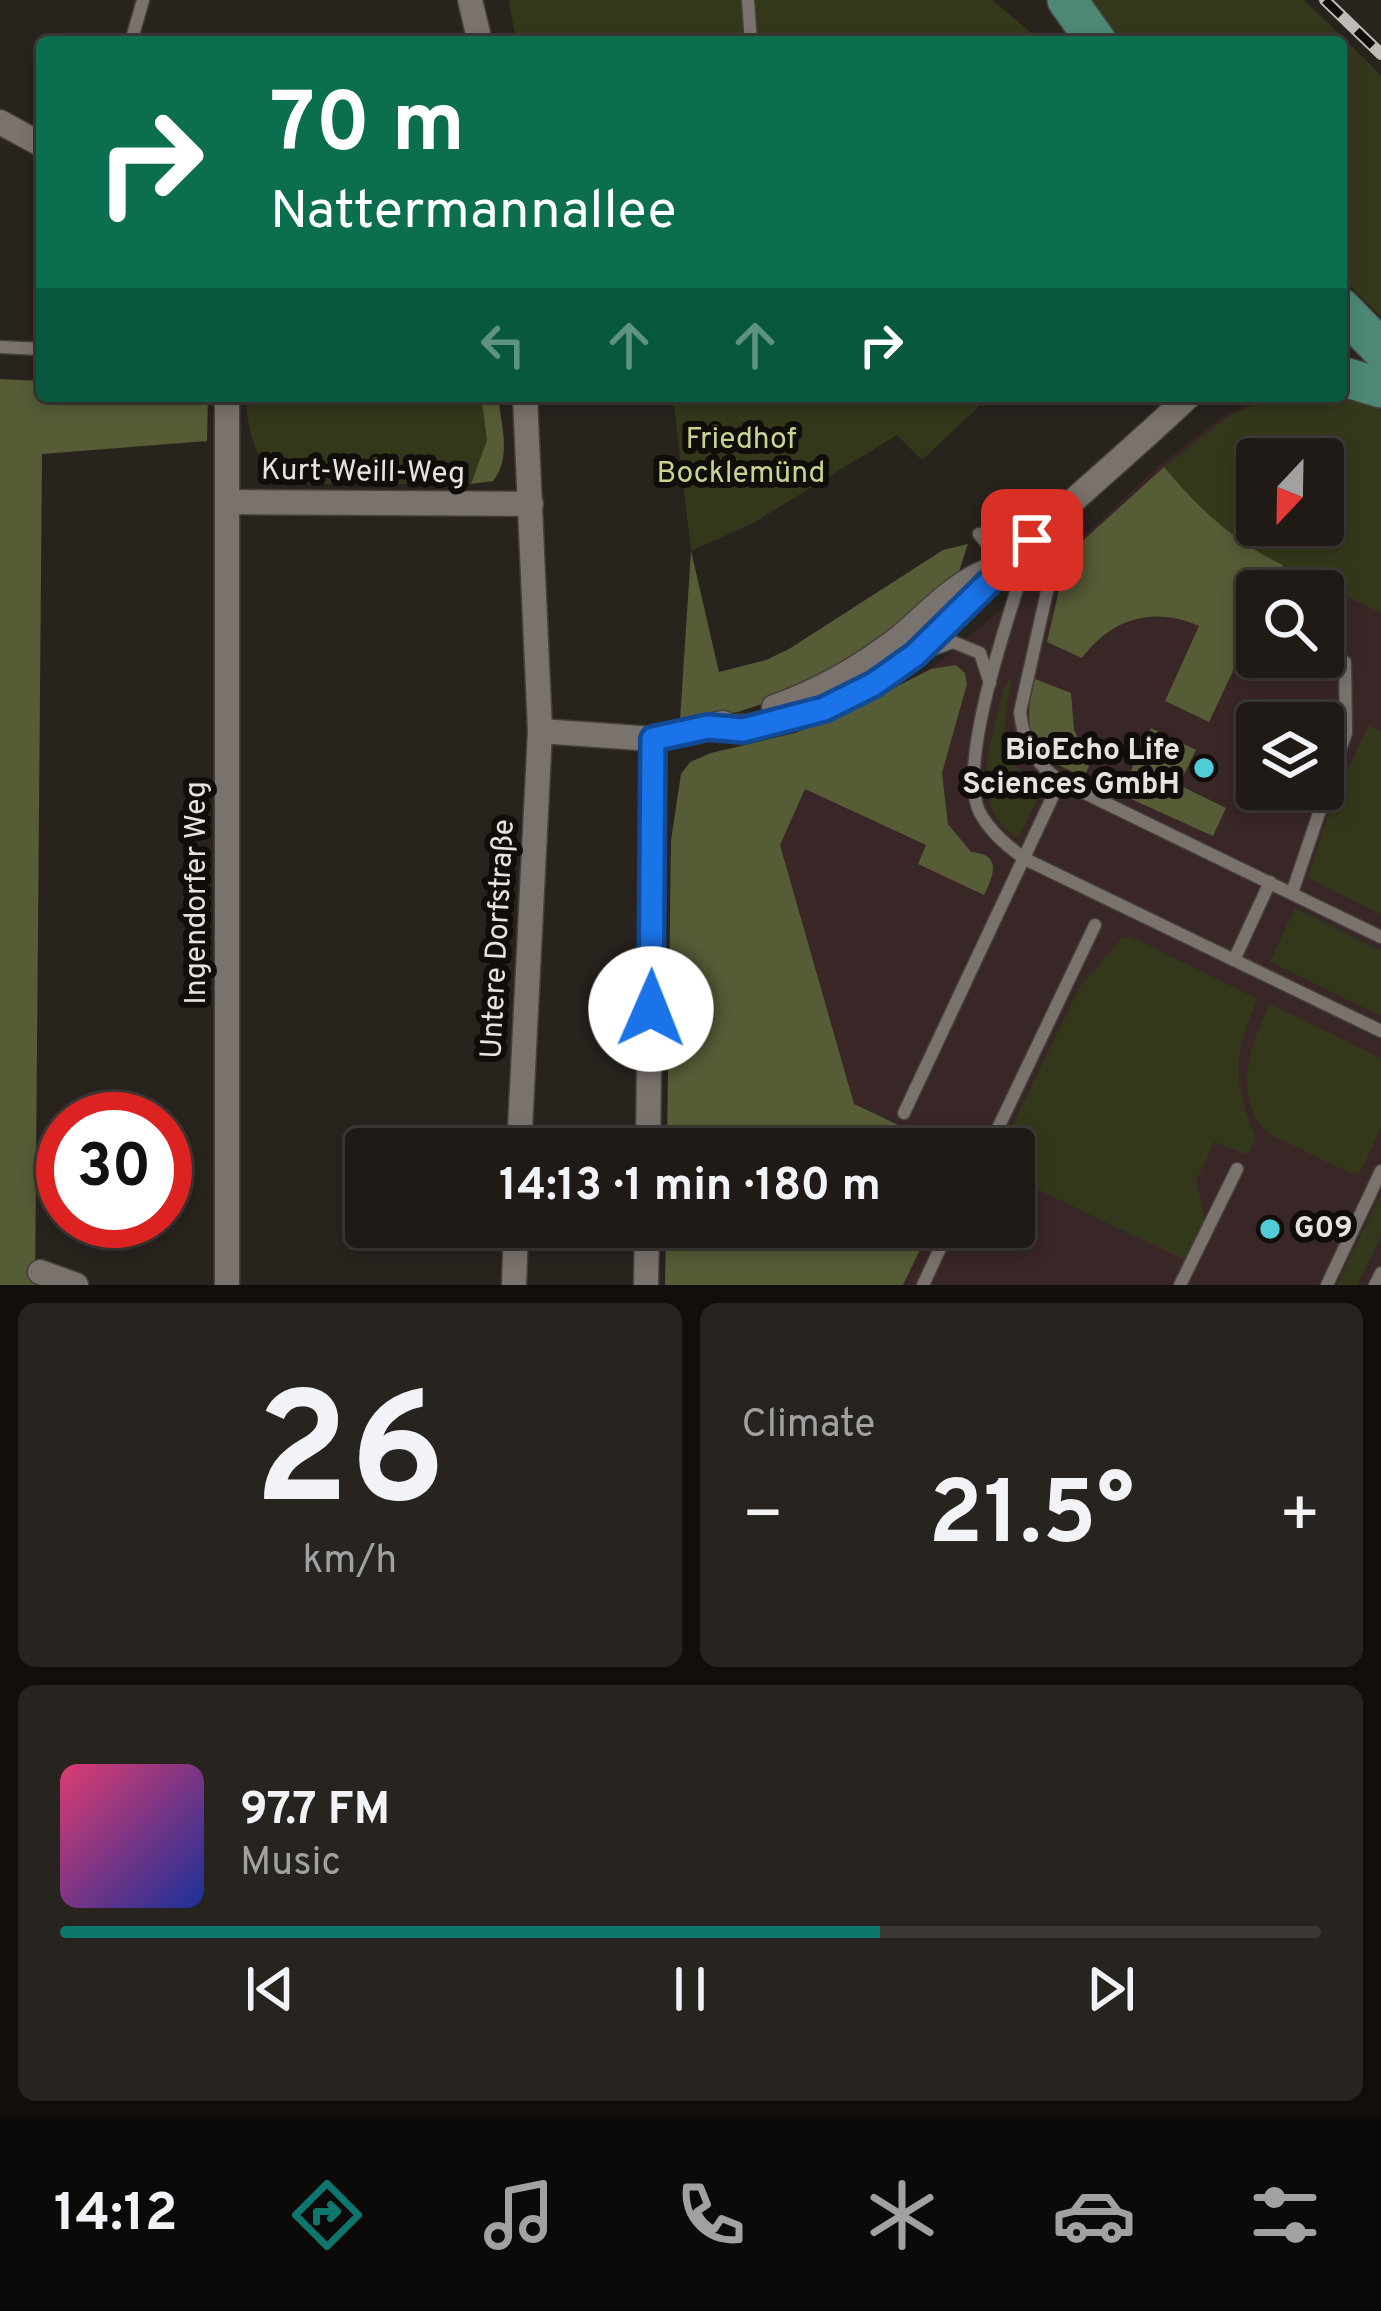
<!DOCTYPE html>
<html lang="en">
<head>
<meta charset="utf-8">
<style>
	:root { --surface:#1f1a16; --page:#27231f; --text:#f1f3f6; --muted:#a1a1a1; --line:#3c3835; --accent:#0f766e }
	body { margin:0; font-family:Overpass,sans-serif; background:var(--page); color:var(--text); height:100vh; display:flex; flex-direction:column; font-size:45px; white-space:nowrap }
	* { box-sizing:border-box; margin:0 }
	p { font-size:39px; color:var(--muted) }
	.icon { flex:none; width:66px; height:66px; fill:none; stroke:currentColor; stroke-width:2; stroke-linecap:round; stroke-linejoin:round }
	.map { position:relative; height:1285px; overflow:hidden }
	.side { display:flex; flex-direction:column; gap:18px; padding:18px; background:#110e0c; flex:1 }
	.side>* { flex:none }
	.guide { position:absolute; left:36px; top:36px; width:1311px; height:366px; border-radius:12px; box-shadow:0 6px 18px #0003,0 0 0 3px var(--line); background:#0b6e4f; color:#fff; overflow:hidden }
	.needle { width:78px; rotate:202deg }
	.buttons { position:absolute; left:1236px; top:438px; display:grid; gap:24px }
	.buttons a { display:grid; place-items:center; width:108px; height:108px; border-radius:12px; background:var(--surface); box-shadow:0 6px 18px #0003,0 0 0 3px var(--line); font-size:60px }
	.speed { position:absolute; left:36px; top:1092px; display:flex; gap:24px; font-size:60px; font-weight:700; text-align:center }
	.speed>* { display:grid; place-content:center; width:156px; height:156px; border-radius:50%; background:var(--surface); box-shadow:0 6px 18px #0003,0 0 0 3px var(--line); line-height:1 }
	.speed .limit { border:18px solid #d22; background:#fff; color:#111 }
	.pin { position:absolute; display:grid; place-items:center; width:102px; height:102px; color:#fff; margin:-51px; border-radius:24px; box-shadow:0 6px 18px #0006 }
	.me { position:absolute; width:132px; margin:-66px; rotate:1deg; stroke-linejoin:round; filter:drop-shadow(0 0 9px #0008) }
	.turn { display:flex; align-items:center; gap:42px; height:252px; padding:0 36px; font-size:54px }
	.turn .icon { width:156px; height:156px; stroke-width:2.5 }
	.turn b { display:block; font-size:84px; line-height:102px }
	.lanes { display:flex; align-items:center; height:114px; padding:0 36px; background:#0003; justify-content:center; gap:60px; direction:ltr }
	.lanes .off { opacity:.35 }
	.big { font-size:90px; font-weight:700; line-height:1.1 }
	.side .widget { flex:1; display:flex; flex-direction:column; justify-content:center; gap:18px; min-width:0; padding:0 42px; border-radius:18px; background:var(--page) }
	.side .dial { align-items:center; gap:0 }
	.dial b { font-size:156px; line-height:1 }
	.song { display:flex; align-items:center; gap:36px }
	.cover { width:144px; height:144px; border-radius:18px; background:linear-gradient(135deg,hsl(340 70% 55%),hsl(230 70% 35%)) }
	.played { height:12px; border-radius:6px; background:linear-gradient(90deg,var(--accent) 65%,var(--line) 65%) }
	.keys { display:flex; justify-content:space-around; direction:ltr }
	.heat { display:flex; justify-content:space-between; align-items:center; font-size:66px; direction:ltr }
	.side .tiles { flex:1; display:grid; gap:18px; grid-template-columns:1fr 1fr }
	.widget:last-child { grid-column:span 2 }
	.trip { position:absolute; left:345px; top:1128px; width:690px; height:120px; border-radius:12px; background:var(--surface); box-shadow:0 6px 18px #0003,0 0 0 3px var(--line); font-weight:700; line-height:120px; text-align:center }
	.dock { display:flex; height:192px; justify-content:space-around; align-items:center; background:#0c0a09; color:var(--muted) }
	.dock .icon { width:84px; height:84px }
	.dock .on { color:var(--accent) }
	.dock b { font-size:54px; color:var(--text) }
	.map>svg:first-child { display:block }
	.commercial { fill:#392626; fill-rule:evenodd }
	.green { fill:#34381b; fill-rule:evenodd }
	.forest { fill:#565c36 }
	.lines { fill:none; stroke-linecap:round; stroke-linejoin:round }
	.service-casing { stroke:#45403c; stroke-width:15 }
	.minor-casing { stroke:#45403c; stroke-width:27 }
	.primary-casing { stroke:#45403c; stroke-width:42 }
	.service { stroke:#7a726d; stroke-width:12 }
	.minor { stroke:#7a726d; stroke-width:24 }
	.primary { stroke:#4c8874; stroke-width:39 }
	.rail-casing { stroke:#bfbbb7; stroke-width:12 }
	.rail { stroke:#100d0b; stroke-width:8; stroke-dasharray:22; stroke-linecap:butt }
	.route-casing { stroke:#114b97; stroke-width:30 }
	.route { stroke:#1a73e8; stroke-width:21 }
	.poi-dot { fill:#52cbd9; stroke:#100d0b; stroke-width:4.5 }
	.labels { text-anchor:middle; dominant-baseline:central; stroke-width:12; stroke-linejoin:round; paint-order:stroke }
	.park-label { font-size:30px; fill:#c8d391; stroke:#100d0b }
	.street-label { font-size:30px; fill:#e7e3e0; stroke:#100d0b }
	.poi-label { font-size:30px; font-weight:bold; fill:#e7e3e0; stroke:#100d0b; text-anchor:end }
</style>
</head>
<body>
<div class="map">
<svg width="1381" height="1285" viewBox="0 0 1381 1285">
	<rect width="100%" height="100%" fill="#29231e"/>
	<path class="commercial" d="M1269,396H1299L1381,466V1285H665L666,1227H1014V1149H667L671,841L681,774L690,762L795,733L839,716L931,669L1051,567L1159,466L1226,414ZM1257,459H1323V525H1257ZM1257,591H1323V657H1257ZM1257,723H1323V789H1257Z"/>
	<g class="green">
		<polygon points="509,0 992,0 1042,42 516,42"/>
		<polygon points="1092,0 1304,0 1381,75 1381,317 1341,277 1341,42 1119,42"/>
		<path d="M289,396H481L487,440L471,484H299C258,475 250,442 246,403Z"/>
		<polygon points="673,396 990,396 922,460 897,435 753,523 691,551"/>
		<path d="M1273,396H1341L1381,406V613L1252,551L1199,509L1164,467L1229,416ZM1257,459H1323V525H1257Z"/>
		<path d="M1009,678L1012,682C1004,713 998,744 1020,772C1027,781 1035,784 1040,794L1018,838C976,812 984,765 995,724C999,708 1001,692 1009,678Z"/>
		<polygon points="1369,725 1381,732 1381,914 1308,878 1332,802"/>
		<polygon points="1295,908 1381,951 1381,1016 1270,962"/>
		<path d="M1123,937H1131L1258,999C1232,1055 1233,1083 1256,1139L1247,1155L1214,1142L1196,1181L1205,1220L1184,1260L1014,1178V1149H1001L1080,986Z"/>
		<path d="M1270,1004L1381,1058V1128L1360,1172L1352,1174L1269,1134C1231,1097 1250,1045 1270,1004Z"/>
		<polygon points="1381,1193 1381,1237 1357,1285 1337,1285"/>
	</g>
	<g class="forest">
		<polygon points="0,379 42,381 42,396 208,396 207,441 42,454 35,1285 0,1285"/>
		<path d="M481,396H498C501,424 512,458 493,481L471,484L487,440Z"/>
		<path d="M1164,467C1198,508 1234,542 1283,565L1271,591H1257V620L1209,722L1165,701L1199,626C1153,606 1112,618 1082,658L1047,642L1067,555Z"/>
		<polygon points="968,544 955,584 865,654 806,689 738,712 680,720 691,551 719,672 766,660 789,649 943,550"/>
		<path d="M956,665L965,673L967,684L942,773L948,824L971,852C1002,854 994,875 984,895L918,864L926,845L805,789L780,845L854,1104L949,1149H667L671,841L681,774L690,762L711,753L795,733L839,716L931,669Z"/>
		<path d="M1035,679L1071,693L1074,730L1091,761L1084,777L1039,756C1026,726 1027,709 1035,679Z"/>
		<polygon points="1151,728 1196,750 1179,785 1226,808 1213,836 1120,794"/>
		<polygon points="666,1227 931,1227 903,1285 665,1285"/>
	</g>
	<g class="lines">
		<g class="service-casing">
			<g id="service">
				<polyline points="748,0 751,42"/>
				<polyline points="131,42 143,0"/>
				<polyline points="0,347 42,349"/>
				<path d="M1065,511L1020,712C1024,745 1033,761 1060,781L1381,937"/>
				<polyline points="979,534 1003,563"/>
				<path d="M1031,545C1014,602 956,760 979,811C989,831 1007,846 1025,859L1381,1031"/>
				<polyline points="928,651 953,642 980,653 990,683"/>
				<polyline points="1292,893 1346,733 1345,662"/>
				<polyline points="1234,960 1270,882"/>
				<polyline points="904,1113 1060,781"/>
				<polyline points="988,1149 1095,925"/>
				<polyline points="923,1285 950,1227"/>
				<polyline points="1180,1285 1237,1169"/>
				<polyline points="1327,1285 1381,1171"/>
				<polyline points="1375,1285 1381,1273"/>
			</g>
		</g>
		<g class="minor-casing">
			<g id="minor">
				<polyline points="470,0 480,42"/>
				<polyline points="0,122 42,145"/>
				<polyline points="228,502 531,504"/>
				<path d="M774,707C820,691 860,668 899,638C929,613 953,584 990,570"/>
				<path d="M708,727C780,732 858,702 913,656C947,629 973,594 1004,564C1065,506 1129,453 1189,396"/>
				<polyline points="540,731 653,739 723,723"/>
				<polyline points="519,1149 540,731 525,396"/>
				<polyline points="648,1149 653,739"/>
				<polyline points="40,1272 76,1285"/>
				<polyline points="227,1285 227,396"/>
				<polyline points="514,1285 516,1227"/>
				<polyline points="646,1285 647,1227"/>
			</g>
		</g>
		<g class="primary-casing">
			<g id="primary">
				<polyline points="1067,0 1097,42"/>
				<polyline points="1341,308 1381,349"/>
				<polyline points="1341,376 1381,388"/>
			</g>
		</g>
		<use href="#service" class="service"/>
		<use href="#minor" class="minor"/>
		<use href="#primary" class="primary"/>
		<g class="rail-casing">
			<polyline id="rail" points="1325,0 1381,54"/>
		</g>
		<use href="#rail" class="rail"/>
	</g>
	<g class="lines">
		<g class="route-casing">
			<polyline id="route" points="651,1009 653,739 708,727 743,730 824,709 874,684 915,655 1032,540"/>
		</g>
		<use href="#route" class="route"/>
	</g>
	<g class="poi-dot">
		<circle cx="1204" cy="768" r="12"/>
		<circle cx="1270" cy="1229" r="12"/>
	</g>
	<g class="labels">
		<g class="park-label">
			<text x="741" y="440">Friedhof<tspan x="741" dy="34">Bocklemünd</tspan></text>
		</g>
		<g class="street-label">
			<text transform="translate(363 473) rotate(1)">Kurt-Weill-Weg</text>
			<text transform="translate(197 893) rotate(-90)">Ingendorfer Weg</text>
			<text transform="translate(499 939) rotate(-87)">Untere Dorfstraße</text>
		</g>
		<g class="poi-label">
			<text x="1180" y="751">BioEcho Life<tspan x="1180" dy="34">Sciences GmbH</tspan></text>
			<text x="1294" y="1229" text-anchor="start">G09</text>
		</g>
	</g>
</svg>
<div class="buttons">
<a><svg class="needle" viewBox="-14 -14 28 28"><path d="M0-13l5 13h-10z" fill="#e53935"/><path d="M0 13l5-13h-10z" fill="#a1a1a1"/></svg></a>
<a><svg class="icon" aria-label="search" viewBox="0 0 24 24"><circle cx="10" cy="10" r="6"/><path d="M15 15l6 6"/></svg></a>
<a><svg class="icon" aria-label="layers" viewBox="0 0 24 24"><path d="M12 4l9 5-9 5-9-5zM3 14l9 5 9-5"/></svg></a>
</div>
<div class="speed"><div class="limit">30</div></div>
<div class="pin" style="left:1032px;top:540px;background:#d93025"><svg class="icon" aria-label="arrive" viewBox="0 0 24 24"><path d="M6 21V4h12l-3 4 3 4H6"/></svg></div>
<svg class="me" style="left:651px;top:1009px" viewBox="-20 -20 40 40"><circle r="19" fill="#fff"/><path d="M0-13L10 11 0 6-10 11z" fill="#1a73e8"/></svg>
<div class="trip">14:13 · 1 min · 180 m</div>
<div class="guide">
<div class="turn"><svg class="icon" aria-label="right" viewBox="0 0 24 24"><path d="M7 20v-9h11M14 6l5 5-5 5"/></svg><div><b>70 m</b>Nattermannallee</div></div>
<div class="lanes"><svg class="icon off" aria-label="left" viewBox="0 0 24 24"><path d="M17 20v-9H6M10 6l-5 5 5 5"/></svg><svg class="icon off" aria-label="ahead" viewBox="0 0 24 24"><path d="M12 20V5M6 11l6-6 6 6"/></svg><svg class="icon off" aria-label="ahead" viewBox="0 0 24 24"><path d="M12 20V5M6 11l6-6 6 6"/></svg><svg class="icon" aria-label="right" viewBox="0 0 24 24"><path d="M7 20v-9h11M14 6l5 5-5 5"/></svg></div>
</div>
</div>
<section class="side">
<div class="tiles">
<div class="widget dial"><b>26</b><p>km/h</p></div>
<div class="widget"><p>Climate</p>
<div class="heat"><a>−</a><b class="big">21.5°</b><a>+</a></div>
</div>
<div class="widget">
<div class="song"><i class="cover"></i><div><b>97.7 FM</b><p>Music</p></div></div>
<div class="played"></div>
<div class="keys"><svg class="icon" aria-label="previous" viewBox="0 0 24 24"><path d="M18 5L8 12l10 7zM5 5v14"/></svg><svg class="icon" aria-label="pause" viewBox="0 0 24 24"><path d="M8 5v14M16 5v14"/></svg><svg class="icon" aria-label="next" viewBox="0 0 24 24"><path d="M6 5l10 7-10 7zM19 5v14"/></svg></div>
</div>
</div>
</section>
<nav class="dock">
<b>14:12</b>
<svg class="icon on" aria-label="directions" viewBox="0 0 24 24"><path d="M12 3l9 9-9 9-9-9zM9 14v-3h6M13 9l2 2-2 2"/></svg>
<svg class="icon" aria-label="music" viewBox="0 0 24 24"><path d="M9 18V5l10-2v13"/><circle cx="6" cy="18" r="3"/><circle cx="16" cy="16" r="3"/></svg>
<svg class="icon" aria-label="phone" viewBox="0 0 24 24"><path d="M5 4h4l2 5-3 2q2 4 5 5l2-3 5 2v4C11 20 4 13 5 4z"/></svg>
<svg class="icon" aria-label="climate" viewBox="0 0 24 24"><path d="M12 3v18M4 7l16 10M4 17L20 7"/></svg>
<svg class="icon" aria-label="car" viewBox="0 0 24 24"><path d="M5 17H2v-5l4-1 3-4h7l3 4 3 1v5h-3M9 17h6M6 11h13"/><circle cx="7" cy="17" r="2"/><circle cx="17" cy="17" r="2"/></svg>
<svg class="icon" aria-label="filters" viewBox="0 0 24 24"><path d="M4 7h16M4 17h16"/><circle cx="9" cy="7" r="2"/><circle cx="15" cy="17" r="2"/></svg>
</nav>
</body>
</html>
